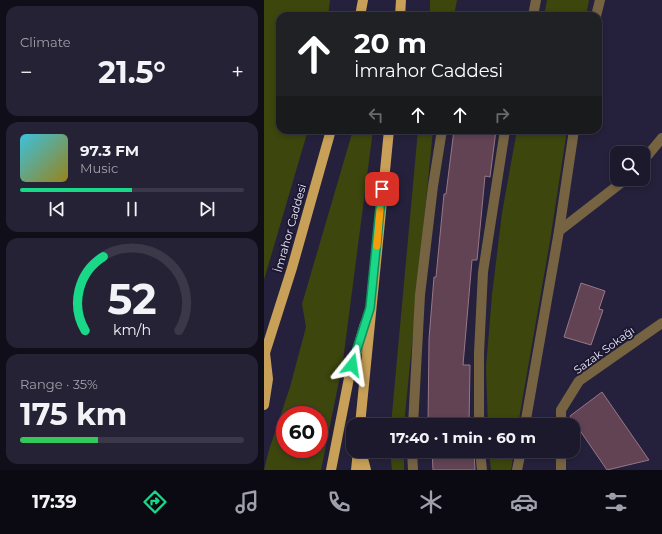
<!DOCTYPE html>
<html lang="en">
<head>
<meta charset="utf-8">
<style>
	:root { --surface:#1c192d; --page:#252235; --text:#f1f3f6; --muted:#a0a0aa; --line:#3a3849; --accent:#19d989 }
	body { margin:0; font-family:Montserrat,sans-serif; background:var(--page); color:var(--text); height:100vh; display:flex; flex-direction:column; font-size:15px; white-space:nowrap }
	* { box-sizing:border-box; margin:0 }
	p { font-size:13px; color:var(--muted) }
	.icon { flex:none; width:22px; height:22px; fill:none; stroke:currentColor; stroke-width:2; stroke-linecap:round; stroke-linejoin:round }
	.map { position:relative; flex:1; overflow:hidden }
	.side { display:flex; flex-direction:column; gap:6px; padding:6px; background:#0f0e19; width:264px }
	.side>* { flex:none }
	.top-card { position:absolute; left:12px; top:12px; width:326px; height:122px; border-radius:12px; box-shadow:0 2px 6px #0003,0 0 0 1px var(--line); background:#202124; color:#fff; overflow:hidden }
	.buttons { position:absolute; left:346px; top:146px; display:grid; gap:8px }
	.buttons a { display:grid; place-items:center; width:40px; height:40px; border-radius:8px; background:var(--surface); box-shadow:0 2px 6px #0003,0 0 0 1px var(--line); font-size:20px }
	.speed { position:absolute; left:12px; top:406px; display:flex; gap:8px; font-size:20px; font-weight:700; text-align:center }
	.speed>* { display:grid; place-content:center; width:52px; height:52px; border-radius:50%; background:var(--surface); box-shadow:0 2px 6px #0003,0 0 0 1px var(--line); line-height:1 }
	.speed .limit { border:6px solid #d22; background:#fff; color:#111 }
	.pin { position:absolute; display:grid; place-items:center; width:34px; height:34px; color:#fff; margin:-17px; border-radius:8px; box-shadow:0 2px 6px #0006 }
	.me { position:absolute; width:44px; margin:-22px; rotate:15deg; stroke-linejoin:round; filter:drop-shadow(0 0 3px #0008) }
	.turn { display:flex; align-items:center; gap:14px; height:84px; padding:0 12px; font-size:18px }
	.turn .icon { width:52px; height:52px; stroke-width:2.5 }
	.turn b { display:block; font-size:28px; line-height:34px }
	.lanes { display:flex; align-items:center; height:38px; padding:0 12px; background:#0003; justify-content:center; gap:20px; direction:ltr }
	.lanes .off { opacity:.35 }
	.big { font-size:30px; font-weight:700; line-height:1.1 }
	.side .card { flex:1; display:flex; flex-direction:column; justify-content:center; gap:6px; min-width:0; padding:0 14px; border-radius:12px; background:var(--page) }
	.side .dial { align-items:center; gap:0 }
	.dial svg { height:104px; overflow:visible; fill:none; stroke:var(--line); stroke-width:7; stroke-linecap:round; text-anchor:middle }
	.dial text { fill:var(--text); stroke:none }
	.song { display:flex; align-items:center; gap:12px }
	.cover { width:48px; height:48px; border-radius:6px; background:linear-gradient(135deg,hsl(190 70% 55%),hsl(50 70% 35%)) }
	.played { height:4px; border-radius:2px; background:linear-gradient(90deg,var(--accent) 50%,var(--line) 50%) }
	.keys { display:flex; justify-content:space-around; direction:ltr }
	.heat { display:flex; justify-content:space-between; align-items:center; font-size:22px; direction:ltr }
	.charge { height:6px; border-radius:3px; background:linear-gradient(90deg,#34c759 35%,var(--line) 0) }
	.trip { position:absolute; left:82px; top:418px; width:234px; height:40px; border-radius:12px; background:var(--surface); box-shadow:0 2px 6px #0003,0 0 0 1px var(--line); font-weight:700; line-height:40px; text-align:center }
	.tabs { display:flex; height:64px; justify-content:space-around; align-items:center; background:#0b0a12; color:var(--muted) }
	.tabs .icon { width:28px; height:28px }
	.tabs .on { color:var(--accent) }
	.tabs b { font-size:18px; color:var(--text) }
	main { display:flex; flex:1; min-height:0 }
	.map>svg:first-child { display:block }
	.green { fill:#3c460d; fill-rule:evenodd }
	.building { fill:#624354; stroke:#987687 }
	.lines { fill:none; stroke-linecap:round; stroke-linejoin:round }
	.service { stroke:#766342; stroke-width:10 }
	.minor { stroke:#766342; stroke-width:10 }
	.primary { stroke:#c8a057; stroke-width:10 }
	.route-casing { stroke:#108d59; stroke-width:10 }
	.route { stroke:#19d989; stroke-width:7 }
	.slow { stroke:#f59e0b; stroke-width:7 }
	.labels { text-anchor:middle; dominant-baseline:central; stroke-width:4; stroke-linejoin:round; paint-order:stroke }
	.street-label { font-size:11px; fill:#f0effe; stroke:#1c1832 }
</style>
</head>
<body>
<main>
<section class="side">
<div class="card"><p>Climate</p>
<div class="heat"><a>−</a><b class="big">21.5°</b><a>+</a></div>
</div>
<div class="card">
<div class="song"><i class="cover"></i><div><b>97.3 FM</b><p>Music</p></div></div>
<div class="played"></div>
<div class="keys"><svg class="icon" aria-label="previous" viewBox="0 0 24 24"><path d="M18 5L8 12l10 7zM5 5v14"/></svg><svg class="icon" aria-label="pause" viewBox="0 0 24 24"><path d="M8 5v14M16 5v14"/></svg><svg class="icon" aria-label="next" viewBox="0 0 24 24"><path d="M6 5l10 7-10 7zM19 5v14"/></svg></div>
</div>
<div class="card dial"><svg viewBox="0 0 100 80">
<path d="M14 69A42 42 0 1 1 86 69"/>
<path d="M14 69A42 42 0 0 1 28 12" stroke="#19d989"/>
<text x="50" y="56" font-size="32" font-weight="700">52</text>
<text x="50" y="72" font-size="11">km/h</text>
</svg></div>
<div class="card"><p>Range · 35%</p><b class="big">175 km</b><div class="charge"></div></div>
</section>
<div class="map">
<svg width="398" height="470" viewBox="0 0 398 470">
	<rect width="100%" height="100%" fill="#25213c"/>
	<g class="green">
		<polygon points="0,0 66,0 64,16 16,16 16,130 44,130 0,280"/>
		<polygon points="166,0 193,0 190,16 166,16"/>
		<polygon points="283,0 325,0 322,16 280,16"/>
		<path d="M89,130H109L79,361L57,470H0L5,450L26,387L42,327L38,304ZM21,415H55V449H21Z"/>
		<polygon points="154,130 169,130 140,425 127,425"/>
		<polygon points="253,130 303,130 286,241 254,425 224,425 222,367 228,295 238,213"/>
		<polygon points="126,451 140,451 140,470 128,470"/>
		<polygon points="225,451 250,451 247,470 227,470"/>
	</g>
	<g class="building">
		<polygon points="190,130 232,130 226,177 221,176 213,260 208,260 199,365 206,365 205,425 164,425 165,339 170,277 172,277 180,194 182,194"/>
		<polygon points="317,283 341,291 335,309 339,310 327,345 300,337"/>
		<polygon points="338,392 385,460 343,470 306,416"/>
		<polygon points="168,451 210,451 211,470 169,470"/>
	</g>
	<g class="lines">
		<g class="service">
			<polyline points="269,16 272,0"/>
			<polyline points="332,16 336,0"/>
			<polyline points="379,161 398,138"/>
			<polyline points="295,231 310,130"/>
			<polyline points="149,425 156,295 169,186 178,130"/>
			<polyline points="215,425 215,353 219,272 241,130"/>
			<polyline points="261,425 295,231 362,179"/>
			<polyline points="148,451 149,470"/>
			<polyline points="216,451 218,470"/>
			<polyline points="253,470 257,451"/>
		</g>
		<g class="minor">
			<polyline points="297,425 297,410 315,381 398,323"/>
			<polyline points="297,470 297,451"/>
		</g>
		<g class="primary">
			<polyline points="96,16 99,0"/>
			<polyline points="136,16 137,0"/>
			<polyline points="0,356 28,268 67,130"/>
			<polyline points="0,405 4,379 1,353"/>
			<polyline points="96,425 125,130"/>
			<polyline points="97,451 102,470"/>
			<polyline points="67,470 85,378 101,324"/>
			<polyline points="92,470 94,451"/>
		</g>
	</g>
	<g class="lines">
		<g class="route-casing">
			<polyline id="route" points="88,365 106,308 118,189"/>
		</g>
		<use href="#route" class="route"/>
		<polyline class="slow" points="113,246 116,210"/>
	</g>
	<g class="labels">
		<g class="street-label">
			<text transform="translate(26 228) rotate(-74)">İmrahor Caddesi</text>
			<text transform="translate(340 350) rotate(-36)">Sazak Sokağı</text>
		</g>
	</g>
</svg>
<div class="buttons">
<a><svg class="icon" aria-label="search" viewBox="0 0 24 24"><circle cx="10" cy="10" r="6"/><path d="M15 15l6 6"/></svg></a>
</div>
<div class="speed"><div class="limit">60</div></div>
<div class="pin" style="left:118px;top:189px;background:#d93025"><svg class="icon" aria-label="arrive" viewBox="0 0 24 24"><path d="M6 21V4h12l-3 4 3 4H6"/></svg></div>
<svg class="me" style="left:88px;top:365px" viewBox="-20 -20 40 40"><path d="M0-17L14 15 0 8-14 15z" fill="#19d989" stroke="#fff" stroke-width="4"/></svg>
<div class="trip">17:40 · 1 min · 60 m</div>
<div class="top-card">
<div class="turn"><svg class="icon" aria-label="ahead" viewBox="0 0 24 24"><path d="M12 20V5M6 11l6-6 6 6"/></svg><div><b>20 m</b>İmrahor Caddesi</div></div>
<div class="lanes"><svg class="icon off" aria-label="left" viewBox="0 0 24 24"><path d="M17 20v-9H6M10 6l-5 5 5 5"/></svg><svg class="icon" aria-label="ahead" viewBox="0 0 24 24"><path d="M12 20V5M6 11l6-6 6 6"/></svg><svg class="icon" aria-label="ahead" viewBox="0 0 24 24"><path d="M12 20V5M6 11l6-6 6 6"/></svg><svg class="icon off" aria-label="right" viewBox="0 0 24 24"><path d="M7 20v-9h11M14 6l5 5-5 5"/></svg></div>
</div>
</div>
</main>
<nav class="tabs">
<b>17:39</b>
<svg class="icon on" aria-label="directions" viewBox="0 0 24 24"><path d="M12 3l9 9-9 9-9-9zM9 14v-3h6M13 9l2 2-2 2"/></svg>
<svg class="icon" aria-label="music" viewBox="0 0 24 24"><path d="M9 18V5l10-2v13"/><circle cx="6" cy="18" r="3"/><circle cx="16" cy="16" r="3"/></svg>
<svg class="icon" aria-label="phone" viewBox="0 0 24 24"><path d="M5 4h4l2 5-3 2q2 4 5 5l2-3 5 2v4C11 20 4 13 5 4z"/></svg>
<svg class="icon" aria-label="climate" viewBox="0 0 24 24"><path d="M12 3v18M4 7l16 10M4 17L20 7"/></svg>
<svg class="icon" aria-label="car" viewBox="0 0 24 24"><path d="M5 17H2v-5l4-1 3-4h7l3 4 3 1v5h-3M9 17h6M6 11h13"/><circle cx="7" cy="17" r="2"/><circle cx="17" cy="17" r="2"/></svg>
<svg class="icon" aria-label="filters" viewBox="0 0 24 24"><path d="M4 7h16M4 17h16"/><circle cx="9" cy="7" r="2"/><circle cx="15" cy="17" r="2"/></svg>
</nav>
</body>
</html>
